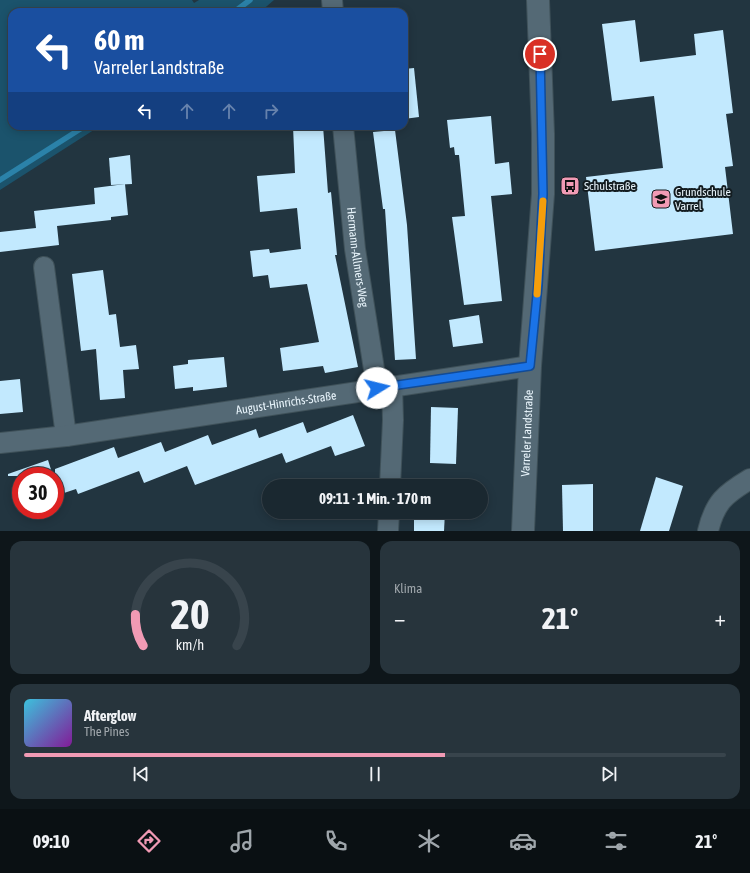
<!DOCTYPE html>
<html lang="de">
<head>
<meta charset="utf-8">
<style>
	:root { --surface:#1a2830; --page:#27343c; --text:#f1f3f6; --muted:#9fa6ab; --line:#38444c; --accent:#f19ab4 }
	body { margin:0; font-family:"Asap Condensed",sans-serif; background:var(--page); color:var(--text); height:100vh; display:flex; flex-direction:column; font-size:15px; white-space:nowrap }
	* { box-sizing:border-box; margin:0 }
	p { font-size:13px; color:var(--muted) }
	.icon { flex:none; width:22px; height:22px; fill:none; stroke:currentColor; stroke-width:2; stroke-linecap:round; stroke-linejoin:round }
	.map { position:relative; height:531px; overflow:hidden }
	.sheet { display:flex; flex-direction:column; gap:10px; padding:10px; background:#0e161a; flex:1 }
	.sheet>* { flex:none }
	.hud { position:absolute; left:8px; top:8px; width:400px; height:122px; border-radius:12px; box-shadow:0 2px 10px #0003,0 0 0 1px var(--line); background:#1a4fa0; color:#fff; overflow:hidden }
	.speed { position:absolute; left:12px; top:467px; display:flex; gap:8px; font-size:20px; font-weight:700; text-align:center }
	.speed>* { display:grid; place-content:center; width:52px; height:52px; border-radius:50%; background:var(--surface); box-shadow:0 2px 10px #0003,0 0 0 1px var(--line); line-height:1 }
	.speed .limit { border:6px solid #d22; background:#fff; color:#111 }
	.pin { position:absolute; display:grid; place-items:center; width:34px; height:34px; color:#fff; margin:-17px; border:2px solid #fff; border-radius:50%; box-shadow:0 1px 4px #0007 }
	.me { position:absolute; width:44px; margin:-22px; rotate:81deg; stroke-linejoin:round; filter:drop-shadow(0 0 3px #0008) }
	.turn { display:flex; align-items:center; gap:14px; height:84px; padding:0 20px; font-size:18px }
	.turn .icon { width:52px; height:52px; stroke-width:2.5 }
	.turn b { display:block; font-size:28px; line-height:34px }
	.lanes { display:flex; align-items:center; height:38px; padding:0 20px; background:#0003; justify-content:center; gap:20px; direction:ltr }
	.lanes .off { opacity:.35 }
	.big { font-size:30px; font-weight:700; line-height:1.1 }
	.sheet .card { flex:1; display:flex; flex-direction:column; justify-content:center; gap:6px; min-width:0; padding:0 14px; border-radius:12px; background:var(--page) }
	.sheet .dial { align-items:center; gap:0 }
	.dial svg { height:104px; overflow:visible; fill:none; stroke:var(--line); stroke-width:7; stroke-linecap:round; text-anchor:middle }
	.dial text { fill:var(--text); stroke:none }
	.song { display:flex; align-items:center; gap:12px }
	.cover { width:48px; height:48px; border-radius:6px; background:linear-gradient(135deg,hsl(190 70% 55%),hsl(290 70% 35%)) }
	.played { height:4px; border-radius:2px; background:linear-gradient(90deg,var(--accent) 60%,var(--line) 60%) }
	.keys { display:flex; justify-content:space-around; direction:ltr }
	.heat { display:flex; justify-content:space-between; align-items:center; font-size:22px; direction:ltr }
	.sheet .tiles { flex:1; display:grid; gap:10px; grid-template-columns:1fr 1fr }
	.card:last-child { grid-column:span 2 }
	.trip { position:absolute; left:262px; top:479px; width:226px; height:40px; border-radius:20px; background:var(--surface); box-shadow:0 2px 10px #0003,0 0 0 1px var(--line); font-weight:700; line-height:40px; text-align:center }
	.menu { display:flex; height:64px; justify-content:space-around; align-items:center; background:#0a1013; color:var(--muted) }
	.menu .icon { width:28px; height:28px }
	.menu .active { color:var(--accent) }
	.menu b { font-size:18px; color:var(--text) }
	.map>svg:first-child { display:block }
	.green { fill:#1b536c }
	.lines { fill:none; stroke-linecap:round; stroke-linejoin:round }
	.stream { stroke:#2b82a9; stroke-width:5.5 }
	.building { fill:#c2e9fe }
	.minor-casing { stroke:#3f5159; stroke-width:22 }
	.secondary-casing { stroke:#3f5159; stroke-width:24 }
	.minor { stroke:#546975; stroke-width:20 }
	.secondary { stroke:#546975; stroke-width:22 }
	.route-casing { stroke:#114b97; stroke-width:10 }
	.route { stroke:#1a73e8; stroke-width:7 }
	.slow { stroke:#f59e0b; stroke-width:7 }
	.labels { text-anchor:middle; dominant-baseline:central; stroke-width:4; stroke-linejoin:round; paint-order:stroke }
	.poi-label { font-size:12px; fill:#e8f4fb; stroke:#131c20; text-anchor:start }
	.street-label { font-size:12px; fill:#e8f4fb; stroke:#131c20 }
</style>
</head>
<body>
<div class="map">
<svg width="750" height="531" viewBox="0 0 750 531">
	<rect width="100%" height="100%" fill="#223540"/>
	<polygon class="green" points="0,0 192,0 194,3 199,0 274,0 260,12 12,12 12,126 100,126 0,190"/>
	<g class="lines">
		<g class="stream">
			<polyline points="234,12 250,0"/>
			<polyline points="0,180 85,126"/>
		</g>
	</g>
	<g class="building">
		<polygon points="635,20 640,62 696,55 694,34 723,30 733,113 726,114 733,166 725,167 733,234 595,251 586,177 663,168 654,96 612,101 602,24"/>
		<polygon points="414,68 419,117 404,119 404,69"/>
		<polygon points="491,116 495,164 509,162 512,194 491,196 502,301 464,305 452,217 465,216 459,155 455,155 454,147 450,148 447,120"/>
		<polygon points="293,126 323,126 328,193 331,192 337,255 335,255 358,367 325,373 323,366 283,371 280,348 319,342 307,284 270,288 268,275 253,277 250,251 269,249 270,253 301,249 297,208 260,212 257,176 295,173"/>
		<polygon points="395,130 407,225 416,359 395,360 385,209 383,209 373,132"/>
		<polygon points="130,155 132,184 111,185 109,158"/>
		<polygon points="125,184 128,215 111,217 111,220 57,226 59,245 0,252 0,232 36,228 34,211 95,204 94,188"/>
		<polygon points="103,270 109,315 116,314 120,347 136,345 139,369 123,370 125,398 100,400 96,349 81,351 72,274"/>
		<polygon points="479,315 483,343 453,347 449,320"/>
		<polygon points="224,357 227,387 193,391 193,387 175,389 173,366 188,364 188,360"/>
		<polygon points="20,379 23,412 0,414 0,381"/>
		<polygon points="431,407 458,408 456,464 430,463"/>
		<polygon points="353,415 365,446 335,456 331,446 286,463 282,453 195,485 187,466 144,483 139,471 78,494 76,489 55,496 55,469 114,447 118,458 161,442 165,452 208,435 212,445 256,429 259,438 303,422 307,433"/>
		<polygon points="48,460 53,476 8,476 8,474"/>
		<polygon points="656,477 683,486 669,531 640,531"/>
		<polygon points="593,484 593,531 563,531 562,485"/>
		<polygon points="414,512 445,512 444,531 414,531"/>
	</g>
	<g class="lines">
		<g class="minor-casing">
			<g id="minor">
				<polyline points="332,0 333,12"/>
				<path id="s1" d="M343,126L355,249L377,388"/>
				<polyline points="44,267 66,436"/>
				<path id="s2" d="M0,443L66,436L530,366"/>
				<polyline points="390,486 393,420 392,386"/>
				<polyline points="388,531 389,512"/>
				<path d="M708,531C715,502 725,494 750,479"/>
			</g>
		</g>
		<g class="secondary-casing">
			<g id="secondary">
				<path id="s3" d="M523,531L530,366L543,194V134L538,0"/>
			</g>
		</g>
		<use href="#minor" class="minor"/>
		<use href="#secondary" class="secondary"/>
	</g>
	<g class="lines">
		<g class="route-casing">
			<polyline id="route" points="377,388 530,366 538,285 543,194 540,54"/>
		</g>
		<use href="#route" class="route"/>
		<polyline class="slow" points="537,294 543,201"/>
	</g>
	<defs>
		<g id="bus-square" transform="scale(1)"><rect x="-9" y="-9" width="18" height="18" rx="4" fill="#f19ab4" stroke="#131c20"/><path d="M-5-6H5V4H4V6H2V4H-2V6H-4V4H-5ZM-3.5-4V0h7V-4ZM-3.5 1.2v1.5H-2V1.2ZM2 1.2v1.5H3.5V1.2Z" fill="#111"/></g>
		<g id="school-square" transform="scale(1)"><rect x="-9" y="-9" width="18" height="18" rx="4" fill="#f19ab4" stroke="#131c20"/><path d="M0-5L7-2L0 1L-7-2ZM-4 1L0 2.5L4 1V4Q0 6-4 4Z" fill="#111"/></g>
	</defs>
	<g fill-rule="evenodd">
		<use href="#bus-square" x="570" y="186"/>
		<use href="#school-square" x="661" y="199"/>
	</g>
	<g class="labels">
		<g class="poi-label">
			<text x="584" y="186">Schulstraße</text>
			<text x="675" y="192">Grundschule<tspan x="675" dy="14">Varrel</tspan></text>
		</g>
		<g class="street-label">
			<text stroke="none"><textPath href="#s1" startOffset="132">Hermann-Allmers-Weg</textPath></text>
			<text stroke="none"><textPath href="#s2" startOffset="289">August-Hinrichs-Straße</textPath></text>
			<text stroke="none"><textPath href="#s3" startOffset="98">Varreler Landstraße</textPath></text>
		</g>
	</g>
</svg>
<div class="speed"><div class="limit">30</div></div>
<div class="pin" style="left:540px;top:54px;background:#d93025"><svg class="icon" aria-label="arrive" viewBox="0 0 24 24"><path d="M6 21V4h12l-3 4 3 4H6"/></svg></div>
<svg class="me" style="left:377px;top:388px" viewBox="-20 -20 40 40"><circle r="19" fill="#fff"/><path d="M0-13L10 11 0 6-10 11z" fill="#1a73e8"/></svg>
<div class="trip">09:11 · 1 Min. · 170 m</div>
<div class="hud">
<div class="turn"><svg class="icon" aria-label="left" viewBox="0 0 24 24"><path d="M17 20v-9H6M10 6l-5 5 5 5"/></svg><div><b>60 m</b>Varreler Landstraße</div></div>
<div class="lanes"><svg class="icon" aria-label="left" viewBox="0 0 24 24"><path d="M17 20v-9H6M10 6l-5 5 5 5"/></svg><svg class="icon off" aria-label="ahead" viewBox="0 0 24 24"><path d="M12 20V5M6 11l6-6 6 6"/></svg><svg class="icon off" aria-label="ahead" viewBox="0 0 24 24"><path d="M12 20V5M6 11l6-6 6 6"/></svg><svg class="icon off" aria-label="right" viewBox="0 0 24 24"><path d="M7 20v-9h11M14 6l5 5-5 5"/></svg></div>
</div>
</div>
<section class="sheet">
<div class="tiles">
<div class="card dial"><svg viewBox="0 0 100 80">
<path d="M14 69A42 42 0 1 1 86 69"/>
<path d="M14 69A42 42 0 0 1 8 45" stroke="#f19ab4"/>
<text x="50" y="56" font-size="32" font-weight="700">20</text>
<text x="50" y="72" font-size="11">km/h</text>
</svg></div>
<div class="card"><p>Klima</p>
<div class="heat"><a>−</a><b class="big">21°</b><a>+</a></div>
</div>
<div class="card">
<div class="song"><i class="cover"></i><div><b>Afterglow</b><p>The Pines</p></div></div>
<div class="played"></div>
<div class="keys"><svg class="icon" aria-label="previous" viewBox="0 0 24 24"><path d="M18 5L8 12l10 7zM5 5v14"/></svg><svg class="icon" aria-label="pause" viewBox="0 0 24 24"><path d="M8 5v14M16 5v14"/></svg><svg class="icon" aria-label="next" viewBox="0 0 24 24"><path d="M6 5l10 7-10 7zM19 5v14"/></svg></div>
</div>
</div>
</section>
<nav class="menu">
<b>09:10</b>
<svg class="icon active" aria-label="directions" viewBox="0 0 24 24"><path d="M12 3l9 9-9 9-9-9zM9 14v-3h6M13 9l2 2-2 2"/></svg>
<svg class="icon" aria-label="music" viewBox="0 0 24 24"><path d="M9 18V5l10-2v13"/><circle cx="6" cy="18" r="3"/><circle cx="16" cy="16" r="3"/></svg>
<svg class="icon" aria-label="phone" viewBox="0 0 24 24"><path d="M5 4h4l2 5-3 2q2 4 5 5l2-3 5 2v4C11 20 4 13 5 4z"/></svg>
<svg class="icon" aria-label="climate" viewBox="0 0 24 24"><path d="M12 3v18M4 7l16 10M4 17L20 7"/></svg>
<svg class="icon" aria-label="car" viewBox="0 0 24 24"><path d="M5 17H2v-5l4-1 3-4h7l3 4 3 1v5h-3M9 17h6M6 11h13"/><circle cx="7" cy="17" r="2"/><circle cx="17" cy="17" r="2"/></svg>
<svg class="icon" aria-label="filters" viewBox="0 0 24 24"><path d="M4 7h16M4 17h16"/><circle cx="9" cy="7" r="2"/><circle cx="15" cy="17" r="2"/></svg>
<b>21°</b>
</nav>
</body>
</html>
